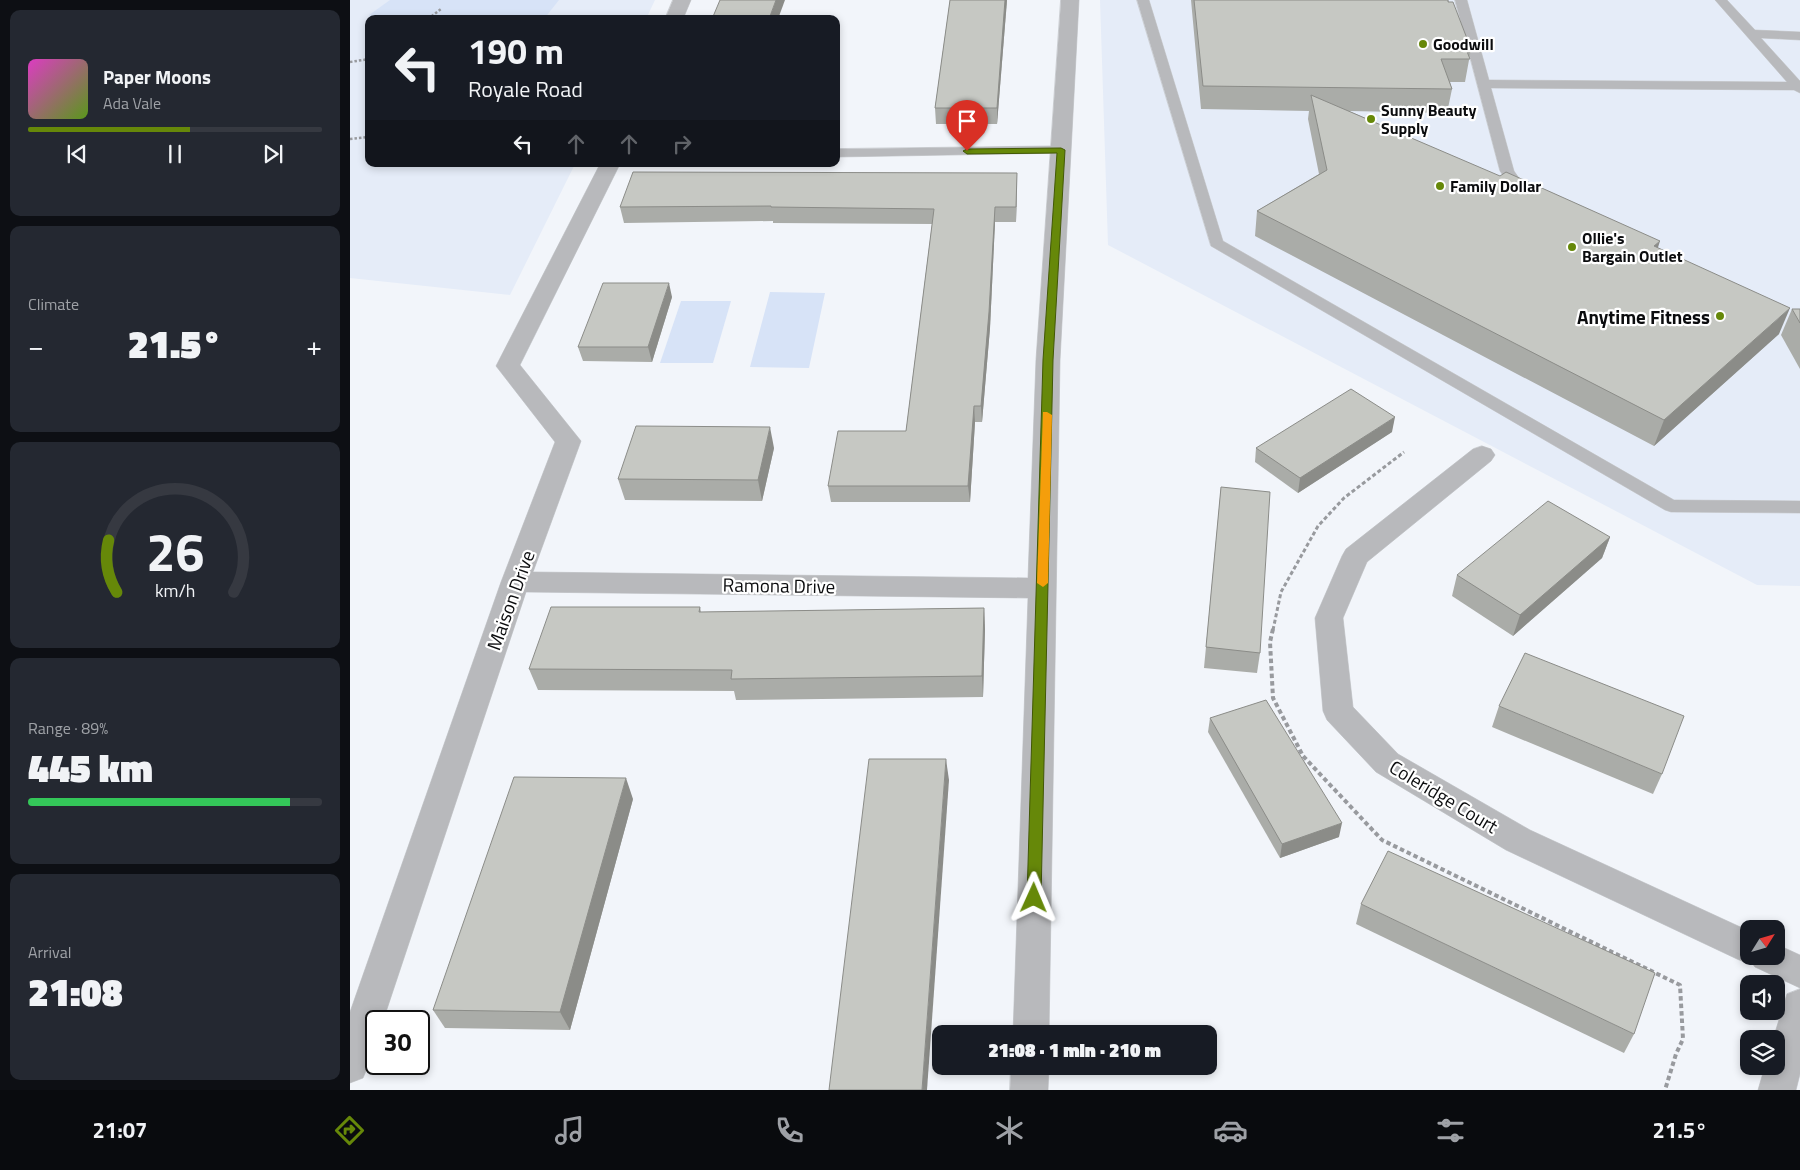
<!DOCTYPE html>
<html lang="en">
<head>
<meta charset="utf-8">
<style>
	:root { --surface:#171b24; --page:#242831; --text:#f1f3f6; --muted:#9ea1a6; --line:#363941; --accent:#668809 }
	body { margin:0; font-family:"Titillium Web",sans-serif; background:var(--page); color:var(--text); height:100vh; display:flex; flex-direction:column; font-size:19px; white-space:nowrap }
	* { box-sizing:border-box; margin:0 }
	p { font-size:16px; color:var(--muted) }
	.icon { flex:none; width:28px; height:28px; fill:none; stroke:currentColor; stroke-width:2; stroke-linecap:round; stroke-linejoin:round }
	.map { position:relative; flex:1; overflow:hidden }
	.side { display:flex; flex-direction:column; gap:10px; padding:10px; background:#0d0f14; width:350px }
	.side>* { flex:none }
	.hud { position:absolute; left:15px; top:15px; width:475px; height:152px; border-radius:10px; box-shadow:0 2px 8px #0003; background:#171b24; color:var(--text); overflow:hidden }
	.needle { width:32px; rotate:53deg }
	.fabs { position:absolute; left:1390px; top:920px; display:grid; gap:10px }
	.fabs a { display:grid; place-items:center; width:45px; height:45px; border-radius:10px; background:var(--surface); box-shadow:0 2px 8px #0003; font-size:25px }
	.speed { position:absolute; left:15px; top:1010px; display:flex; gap:10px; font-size:25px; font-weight:700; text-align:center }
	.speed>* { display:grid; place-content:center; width:65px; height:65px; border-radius:50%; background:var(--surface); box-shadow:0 2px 8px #0003; line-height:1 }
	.speed .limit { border:2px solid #111; border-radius:8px; background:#fff; color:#111 }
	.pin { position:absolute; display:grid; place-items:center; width:42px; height:42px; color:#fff; margin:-51px -21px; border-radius:50% 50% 50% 0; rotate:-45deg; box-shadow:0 0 5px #0007 }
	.pin .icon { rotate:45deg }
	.me { position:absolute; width:55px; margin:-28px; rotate:1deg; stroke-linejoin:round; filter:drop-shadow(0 0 4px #0008) }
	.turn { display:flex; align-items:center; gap:18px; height:105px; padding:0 20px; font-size:22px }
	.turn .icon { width:65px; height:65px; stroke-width:2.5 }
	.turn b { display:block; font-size:35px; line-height:42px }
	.lanes { display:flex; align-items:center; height:48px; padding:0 20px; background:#0003; justify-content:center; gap:25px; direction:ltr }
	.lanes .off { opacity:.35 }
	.big { font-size:38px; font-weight:800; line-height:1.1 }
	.side .card { flex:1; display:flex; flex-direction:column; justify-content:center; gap:8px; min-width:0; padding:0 18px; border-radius:10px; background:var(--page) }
	.side .dial { align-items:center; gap:0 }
	.dial svg { height:130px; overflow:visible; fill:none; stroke:var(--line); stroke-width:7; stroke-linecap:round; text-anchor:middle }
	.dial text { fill:var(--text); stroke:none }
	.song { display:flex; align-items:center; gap:15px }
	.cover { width:60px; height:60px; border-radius:8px; background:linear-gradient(135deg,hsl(310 70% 55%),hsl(90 70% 35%)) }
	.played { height:5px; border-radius:2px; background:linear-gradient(90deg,var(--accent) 55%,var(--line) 55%) }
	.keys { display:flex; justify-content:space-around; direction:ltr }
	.heat { display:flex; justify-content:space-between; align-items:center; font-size:28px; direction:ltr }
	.charge { height:8px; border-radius:4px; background:linear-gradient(90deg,#34c759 89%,var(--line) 0) }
	.trip { position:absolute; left:582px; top:1025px; width:285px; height:50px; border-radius:10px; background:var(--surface); box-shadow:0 2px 8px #0003; font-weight:800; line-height:50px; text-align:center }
	.menu { display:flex; height:80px; justify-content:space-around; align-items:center; background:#090b0e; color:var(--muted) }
	.menu .icon { width:35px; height:35px }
	.menu .current { color:var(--accent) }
	.menu b { font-size:22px; color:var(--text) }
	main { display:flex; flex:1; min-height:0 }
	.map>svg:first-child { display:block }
	.built { fill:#e5ecf8 }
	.green { fill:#d7e3f7 }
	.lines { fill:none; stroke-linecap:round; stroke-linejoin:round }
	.lane-casing { stroke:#cdd0d4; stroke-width:1 }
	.street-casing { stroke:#cdd0d4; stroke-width:1 }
	.path-far2 { stroke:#989a9e; stroke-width:2.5; stroke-dasharray:2.5 2; stroke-linecap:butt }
	.path-far1 { stroke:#989a9e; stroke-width:3; stroke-dasharray:4 2.5; stroke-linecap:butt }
	.path { stroke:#989a9e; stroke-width:4; stroke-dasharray:4.5 3; stroke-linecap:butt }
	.lane { fill:#b8b9bc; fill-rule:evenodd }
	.street { fill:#b8b9bc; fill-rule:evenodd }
	.wall { fill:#aaaca8 }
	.shaded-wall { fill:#8b8c88 }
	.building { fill:#c6c8c3; stroke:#8b8c88 }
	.route { fill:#668809; stroke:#425806 }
	.slow { fill:#f59e0b }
	.poi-dot { fill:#668809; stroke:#fff; stroke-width:2 }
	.labels { text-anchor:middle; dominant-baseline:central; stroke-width:4.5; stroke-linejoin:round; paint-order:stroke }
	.far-poi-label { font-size:16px; font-weight:bold; fill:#0b0c0e; stroke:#fff; text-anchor:start }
	.poi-label { font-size:19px; font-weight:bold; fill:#0b0c0e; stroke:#fff; text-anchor:end }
	.street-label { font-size:19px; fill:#0b0c0e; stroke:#fff }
</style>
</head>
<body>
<main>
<section class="side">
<div class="card">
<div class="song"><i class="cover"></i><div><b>Paper Moons</b><p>Ada Vale</p></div></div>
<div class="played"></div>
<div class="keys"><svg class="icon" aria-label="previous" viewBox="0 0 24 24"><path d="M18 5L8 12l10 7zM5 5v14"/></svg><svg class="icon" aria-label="pause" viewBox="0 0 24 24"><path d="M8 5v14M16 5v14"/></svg><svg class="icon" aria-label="next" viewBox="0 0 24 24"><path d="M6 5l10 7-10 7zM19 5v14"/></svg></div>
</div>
<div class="card"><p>Climate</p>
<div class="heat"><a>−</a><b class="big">21.5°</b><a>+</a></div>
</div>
<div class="card dial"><svg viewBox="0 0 100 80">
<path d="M14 69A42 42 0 1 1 86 69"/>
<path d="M14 69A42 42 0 0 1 9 37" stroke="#668809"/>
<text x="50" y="56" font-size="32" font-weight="700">26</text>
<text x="50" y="72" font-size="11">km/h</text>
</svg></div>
<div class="card"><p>Range · 89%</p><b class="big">445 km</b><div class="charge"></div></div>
<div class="card"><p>Arrival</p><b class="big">21:08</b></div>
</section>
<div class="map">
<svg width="1450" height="1090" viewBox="0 0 1450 1090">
	<rect width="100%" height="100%" fill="#f2f5fa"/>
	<g class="built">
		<polygon points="0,0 305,0 296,19 19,19 19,164 225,164 160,295 0,278"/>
		<polygon points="750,0 1450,0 1450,586 1407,585 758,245"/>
	</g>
	<g class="green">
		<polygon points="40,0 209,0 194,19 21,19 19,15"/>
		<polygon points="420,292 475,293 459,368 400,367"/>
		<polygon points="331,301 381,301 363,363 310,363"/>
	</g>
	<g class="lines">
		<g class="lane-casing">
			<g id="lane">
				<polygon points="787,0 799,0 873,241 1324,500 1450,501 1450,513 1321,512 1315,510 861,246"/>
				<polygon points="1105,0 1117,0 1139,80 1437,82 1365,0 1377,0 1405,30 1450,32 1450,40 1411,38 1450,81 1450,93 1444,90 1141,88 1164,171 1181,195 1179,198 1169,198 1150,171"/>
				<polygon points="711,146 716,147 718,150 716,153 486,157 486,149"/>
			</g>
		</g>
		<g class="street-casing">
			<g id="street">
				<polygon points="323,0 341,0 333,19 315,19"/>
				<path d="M711,0H729L710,360L699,1034H663L678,598L176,592L33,1021H26C26,1044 22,1057 13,1078L0,1083V1012L151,582L205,442L146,366L250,164H270L170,365L231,441L183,572L678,578L686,360Z"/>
				<polygon points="1132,446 1141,449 1145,455 1141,461 1017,562 993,618 1003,707 1048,754 1180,830 1399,931 1399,956 1426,956 1426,944 1450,955 1450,988 1405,967 1402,963 1399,964 1387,959 1156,850 1026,772 977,720 973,711 965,618 992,556 996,549 1123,449"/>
				<polygon points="1450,989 1450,1074 1446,1090 1408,1090 1415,1066 1426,1066 1426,1039 1423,1039 1437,994"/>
				<polygon points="661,1066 699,1066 698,1090 660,1090"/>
			</g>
		</g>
		<g class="path-far2">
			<polyline points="78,19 91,9"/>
			<polyline points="0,62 19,59"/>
			<polyline points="0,139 19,137"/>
		</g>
		<polyline class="path-far1" points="923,630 931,592 968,526 994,498 1054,452"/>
		<polyline class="path" points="923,629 920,642 923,698 953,756 1032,840 1330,985 1333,1039 1326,1054 1315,1090"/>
		<use href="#lane" class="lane"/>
		<use href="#street" class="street"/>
	</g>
	<g class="wall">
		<polygon points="600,0 657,0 647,124 586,124 585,108"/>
		<polygon points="841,0 1098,0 1121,49 1115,82 1100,82 1102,89 1097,113 999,111 1308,248 1429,334 1304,446 905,236 907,211 969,174 958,119 959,111 851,109"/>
		<polygon points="667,173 666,222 645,222 640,328 632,422 625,422 620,502 481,502 478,486 556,431 582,224 423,223 423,221 274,223 270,207"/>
		<polygon points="322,297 302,362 233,361 228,347"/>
		<polygon points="1442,309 1450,309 1450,369 1431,335"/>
		<polygon points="1042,432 948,493 905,462 906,448"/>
		<polygon points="424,448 412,501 275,500 268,479"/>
		<polygon points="871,487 910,653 907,673 854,668"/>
		<polygon points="1260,537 1252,558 1163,636 1102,596 1107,575"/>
		<polygon points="350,607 351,612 634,608 635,629 633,697 386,700 384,691 188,690 179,669"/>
		<polygon points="1149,706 1312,774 1303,794 1142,727"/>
		<polygon points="860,718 989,837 930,858 858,732"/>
		<polygon points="283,799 220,1030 95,1028 83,1010"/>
		<polygon points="1011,904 1284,1034 1274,1053 1006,924"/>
	</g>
	<g class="shaded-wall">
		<polygon points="426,0 435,0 428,19 419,19"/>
		<polygon points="655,0 657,0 647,124 647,108"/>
		<polygon points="667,173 667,188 666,222 666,207"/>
		<polygon points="645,207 645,222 640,328 632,422 631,406"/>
		<polygon points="1310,241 1302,267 1304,246"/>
		<polygon points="319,283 322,297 302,362 298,347"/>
		<polygon points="1440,308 1429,334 1304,446 1314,420"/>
		<polygon points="624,406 625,422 620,502 618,486"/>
		<polygon points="1045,417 1042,432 948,493 950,478"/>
		<polygon points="420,427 424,448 412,501 408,480"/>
		<polygon points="1260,537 1252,558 1163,636 1170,615"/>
		<polygon points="634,608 635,629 633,697 632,676"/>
		<polygon points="596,759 599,780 577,1090 572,1090"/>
		<polygon points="276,778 283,799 220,1030 210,1012"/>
		<polygon points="992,823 989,837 930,858 932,844"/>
	</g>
	<g class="building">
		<polygon points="370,0 426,0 419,19 362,19"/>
		<polygon points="600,0 655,0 647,108 585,108"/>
		<polygon points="844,0 1098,0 1098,2 1103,2 1121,49 1116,49 1120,59 1091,59 1102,89 853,86"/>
		<polygon points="961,95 1150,176 1156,172 1310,241 1304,246 1440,308 1314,420 907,211 977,170"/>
		<polygon points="283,172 667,173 666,207 645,207 639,312 631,406 624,406 618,486 478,486 488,431 556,431 584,209 421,207 421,206 270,207"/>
		<polygon points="253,283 319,283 298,347 228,347"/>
		<polygon points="1442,309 1450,309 1450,323"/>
		<polygon points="1001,389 1045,417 950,478 906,448"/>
		<polygon points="286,426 420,427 408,480 268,479"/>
		<polygon points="871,487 920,492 910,653 856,647"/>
		<polygon points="1198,501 1260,537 1170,615 1107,575"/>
		<polygon points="201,607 350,607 349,612 634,608 632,676 381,679 382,670 179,669"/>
		<polygon points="1175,653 1334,716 1312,774 1149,706"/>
		<polygon points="916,700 992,823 932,844 860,718"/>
		<polygon points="519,759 596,759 572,1090 479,1090"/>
		<polygon points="164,777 276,778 210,1012 83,1010"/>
		<polygon points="1038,851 1305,973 1284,1034 1011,904"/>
	</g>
	<polygon class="route" points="711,148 715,150 703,360 691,898 689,903 684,904 679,903 677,898 693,360 707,153 617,154 613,151 617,149"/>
	<polygon class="slow" points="693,412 697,412 702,415 698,583 693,587 687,583"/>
	<g class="poi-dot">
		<circle cx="1073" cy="44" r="5"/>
		<circle cx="1021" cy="119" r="5"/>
		<circle cx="1090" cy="186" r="5"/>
		<circle cx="1222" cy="247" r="5"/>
		<circle cx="1370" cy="316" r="5"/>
	</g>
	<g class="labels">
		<g class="far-poi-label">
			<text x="1083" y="44">Goodwill</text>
			<text x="1031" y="110">Sunny Beauty<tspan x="1031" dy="18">Supply</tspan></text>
			<text x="1100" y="186">Family Dollar</text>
			<text x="1232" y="238">Ollie's<tspan x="1232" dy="18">Bargain Outlet</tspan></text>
		</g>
		<g class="poi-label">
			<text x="1360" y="316">Anytime Fitness</text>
		</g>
		<g class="street-label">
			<text transform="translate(429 585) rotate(1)">Ramona Drive</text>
			<text transform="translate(160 600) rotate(-70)">Maison Drive</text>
			<text transform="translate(1094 796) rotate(31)">Coleridge Court</text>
		</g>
	</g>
</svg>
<div class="fabs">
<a><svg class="needle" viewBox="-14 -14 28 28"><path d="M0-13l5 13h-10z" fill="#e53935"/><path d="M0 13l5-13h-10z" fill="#9ea1a6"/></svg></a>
<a><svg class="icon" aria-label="sound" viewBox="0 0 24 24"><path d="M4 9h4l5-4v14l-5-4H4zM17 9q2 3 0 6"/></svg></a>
<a><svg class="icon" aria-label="layers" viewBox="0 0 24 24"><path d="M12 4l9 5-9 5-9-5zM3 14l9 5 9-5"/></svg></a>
</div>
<div class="speed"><div class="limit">30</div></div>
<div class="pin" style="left:617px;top:151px;background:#d93025"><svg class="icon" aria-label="arrive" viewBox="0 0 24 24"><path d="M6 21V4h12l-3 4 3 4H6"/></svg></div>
<svg class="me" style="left:684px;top:898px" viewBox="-20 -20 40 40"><path d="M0-17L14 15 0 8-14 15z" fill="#668809" stroke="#fff" stroke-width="4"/></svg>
<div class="trip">21:08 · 1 min · 210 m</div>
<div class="hud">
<div class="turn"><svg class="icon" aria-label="left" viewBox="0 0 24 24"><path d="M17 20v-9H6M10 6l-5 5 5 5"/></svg><div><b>190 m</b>Royale Road</div></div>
<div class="lanes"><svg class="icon" aria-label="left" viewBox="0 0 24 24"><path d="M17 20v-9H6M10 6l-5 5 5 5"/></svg><svg class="icon off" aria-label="ahead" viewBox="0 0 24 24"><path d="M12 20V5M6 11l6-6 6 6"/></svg><svg class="icon off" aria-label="ahead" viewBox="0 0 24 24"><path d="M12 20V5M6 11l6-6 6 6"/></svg><svg class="icon off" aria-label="right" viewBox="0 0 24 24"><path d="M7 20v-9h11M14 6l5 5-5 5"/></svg></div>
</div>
</div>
</main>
<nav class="menu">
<b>21:07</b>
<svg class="icon current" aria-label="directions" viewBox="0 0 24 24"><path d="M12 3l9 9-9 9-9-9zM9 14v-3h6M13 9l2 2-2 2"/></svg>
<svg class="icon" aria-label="music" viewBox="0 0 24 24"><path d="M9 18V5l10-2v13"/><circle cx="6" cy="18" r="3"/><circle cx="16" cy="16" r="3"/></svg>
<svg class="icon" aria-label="phone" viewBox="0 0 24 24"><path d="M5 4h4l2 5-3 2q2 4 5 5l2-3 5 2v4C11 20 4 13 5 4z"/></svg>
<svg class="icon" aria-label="climate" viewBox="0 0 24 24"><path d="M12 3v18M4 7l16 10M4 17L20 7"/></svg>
<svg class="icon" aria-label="car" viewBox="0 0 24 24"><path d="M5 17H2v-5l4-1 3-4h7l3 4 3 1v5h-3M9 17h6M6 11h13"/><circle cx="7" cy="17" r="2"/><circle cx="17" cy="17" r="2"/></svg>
<svg class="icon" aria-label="filters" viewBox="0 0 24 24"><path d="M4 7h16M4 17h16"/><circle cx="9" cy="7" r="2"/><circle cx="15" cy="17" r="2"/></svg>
<b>21.5°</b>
</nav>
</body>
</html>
